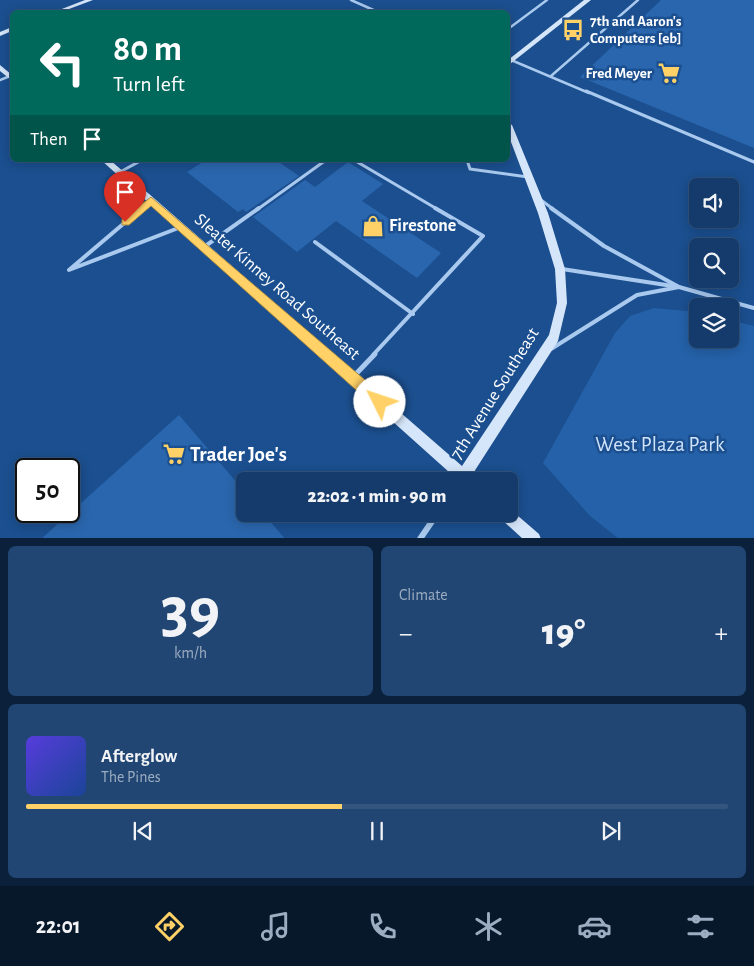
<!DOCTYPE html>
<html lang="en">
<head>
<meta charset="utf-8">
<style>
	:root { --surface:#143b6b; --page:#214673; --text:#f1f3f6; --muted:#9dadc1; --line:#33557e; --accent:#ffd166 }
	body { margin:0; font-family:"Alegreya Sans",sans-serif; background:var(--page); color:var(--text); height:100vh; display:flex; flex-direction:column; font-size:19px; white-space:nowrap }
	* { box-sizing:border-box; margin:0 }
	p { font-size:16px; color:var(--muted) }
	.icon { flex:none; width:28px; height:28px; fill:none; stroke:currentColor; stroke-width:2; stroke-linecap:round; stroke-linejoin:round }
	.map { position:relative; height:538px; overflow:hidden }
	.panel { display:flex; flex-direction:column; gap:8px; padding:8px; background:#0b203b; flex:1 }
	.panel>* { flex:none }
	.hud { position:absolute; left:10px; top:10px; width:500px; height:152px; border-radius:8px; box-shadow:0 2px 12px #0003,0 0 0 1px var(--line); background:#00695c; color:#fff; overflow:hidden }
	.fabs { position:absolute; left:689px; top:178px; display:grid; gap:10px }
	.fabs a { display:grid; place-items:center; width:50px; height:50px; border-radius:8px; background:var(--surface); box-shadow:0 2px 12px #0003,0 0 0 1px var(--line); font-size:25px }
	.speed { position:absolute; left:15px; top:458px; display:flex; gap:10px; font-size:25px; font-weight:700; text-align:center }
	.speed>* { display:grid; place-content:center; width:65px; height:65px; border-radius:50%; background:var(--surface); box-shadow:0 2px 12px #0003,0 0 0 1px var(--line); line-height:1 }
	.speed .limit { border:2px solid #111; border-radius:8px; background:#fff; color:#111 }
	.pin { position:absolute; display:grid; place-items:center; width:42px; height:42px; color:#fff; margin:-51px -21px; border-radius:50% 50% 50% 0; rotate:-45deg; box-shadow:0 0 5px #0007 }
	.pin .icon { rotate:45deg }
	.me { position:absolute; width:55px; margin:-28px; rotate:311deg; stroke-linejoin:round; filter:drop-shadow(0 0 4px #0008) }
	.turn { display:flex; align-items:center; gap:18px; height:105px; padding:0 20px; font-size:22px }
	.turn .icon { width:65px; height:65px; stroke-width:2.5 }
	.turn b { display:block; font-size:35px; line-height:42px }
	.then { display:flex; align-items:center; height:48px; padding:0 20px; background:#0003; gap:10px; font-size:19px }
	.big { font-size:38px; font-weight:800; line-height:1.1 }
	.panel .tile { flex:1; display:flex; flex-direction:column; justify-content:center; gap:8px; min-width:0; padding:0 18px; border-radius:8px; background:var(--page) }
	.panel .dial { align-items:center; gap:0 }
	.dial b { font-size:65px; line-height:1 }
	.song { display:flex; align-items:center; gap:15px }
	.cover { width:60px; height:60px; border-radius:8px; background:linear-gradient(135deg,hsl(250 70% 55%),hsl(220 70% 35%)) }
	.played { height:5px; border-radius:2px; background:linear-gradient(90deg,var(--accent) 45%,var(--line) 45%) }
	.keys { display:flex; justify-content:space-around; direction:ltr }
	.heat { display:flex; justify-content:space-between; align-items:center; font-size:28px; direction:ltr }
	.panel .tiles { flex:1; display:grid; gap:8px; grid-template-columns:1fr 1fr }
	.tile:last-child { grid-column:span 2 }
	.trip { position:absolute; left:236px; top:472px; width:282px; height:50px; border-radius:8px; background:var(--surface); box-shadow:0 2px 12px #0003,0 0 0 1px var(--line); font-weight:800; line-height:50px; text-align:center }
	.tabs { display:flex; height:80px; justify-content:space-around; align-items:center; background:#08182b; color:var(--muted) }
	.tabs .icon { width:35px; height:35px }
	.tabs .on { color:var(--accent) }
	.tabs b { font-size:22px; color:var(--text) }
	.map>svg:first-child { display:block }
	.green { fill:#2461a8 }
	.building { fill:#2a66ad }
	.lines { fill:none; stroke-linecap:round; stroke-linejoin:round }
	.lane-far3 { stroke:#a9c9ee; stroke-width:2.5 }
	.lane-far2 { stroke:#a9c9ee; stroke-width:3 }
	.lane-far1 { stroke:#a9c9ee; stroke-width:4 }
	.lane { stroke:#a9c9ee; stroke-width:5 }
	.street { stroke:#a9c9ee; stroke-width:6 }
	.secondary { fill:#d6e6fa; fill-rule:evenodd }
	.route { fill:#ffd166; stroke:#a68842 }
	.labels { text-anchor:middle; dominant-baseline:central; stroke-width:5; stroke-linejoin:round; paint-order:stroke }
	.far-poi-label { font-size:15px; font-weight:bold; fill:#fff; stroke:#1b4f8f; text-anchor:start }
	.poi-label { font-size:18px; font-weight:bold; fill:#fff; stroke:#1b4f8f; text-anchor:start }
	.street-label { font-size:18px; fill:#fff; stroke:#1b4f8f }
	.near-park-label { font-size:21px; fill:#cfe3fa; stroke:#1b4f8f }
	.near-poi-label { font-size:21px; font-weight:bold; fill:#fff; stroke:#1b4f8f; text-anchor:start }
</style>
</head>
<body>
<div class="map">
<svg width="754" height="539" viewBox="0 0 754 539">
	<rect width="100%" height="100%" fill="#1b4f8f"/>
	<polygon class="green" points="654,308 697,312 698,339 730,339 730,320 754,326 754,538 618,538 590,516 543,463 615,333 630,316"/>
	<g class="building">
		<polygon points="661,0 754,0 754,148 580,77"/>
		<polygon points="206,160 276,160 299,176 246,212 243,209 238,212 187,172"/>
		<polygon points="348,162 383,184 362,201 441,253 417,278 336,221 297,252 253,217 305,180 315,187"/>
		<polygon points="179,415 245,492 245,514 264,514 285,539 41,539"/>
	</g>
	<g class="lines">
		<g class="lane-far3">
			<polyline points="351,0 378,12"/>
			<polyline points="508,29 547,0"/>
			<polyline points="511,60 589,93"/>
			<polyline points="551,76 638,0"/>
			<polyline points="0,80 10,76"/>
		</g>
		<g class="lane-far2">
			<polyline points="586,91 754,162"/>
			<polyline points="354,160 437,209"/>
			<polyline points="467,160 470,169 528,177"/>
			<polyline points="120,172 142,160"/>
			<polyline points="541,200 553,209"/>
			<polyline points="141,209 151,200"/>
			<polyline points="258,209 326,160"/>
		</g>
		<g class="lane-far1">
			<polyline points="142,208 69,270 181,227"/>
			<polyline points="315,242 413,314"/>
			<polyline points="204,247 259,208"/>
			<polyline points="562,269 679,287 754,308"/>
			<polyline points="551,349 637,295 679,287 604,246 551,208"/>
			<polyline points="373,355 483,236 435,208"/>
		</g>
		<polyline class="lane" points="354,376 375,354"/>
		<polyline class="street" points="420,539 437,514"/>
		<g class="secondary">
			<polygon points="85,0 93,0 61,12 54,12"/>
			<polygon points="584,0 591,0 510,64 508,65 508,60"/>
			<polygon points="12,27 12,31 0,36 0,32"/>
			<polygon points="0,65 12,75 12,80 10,79 0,71"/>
			<polygon points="508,123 512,125 548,213 565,269 567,303 558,341 472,475 476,481 459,481 101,160 110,160 462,466 549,335 557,303 555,269 538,213 508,134"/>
			<polygon points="510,509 539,534 541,539 523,539 501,519 499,514 510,514"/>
		</g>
	</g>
	<polygon class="route" points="151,197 385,397 387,402 385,407 380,409 375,407 151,206 129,225 122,225 122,219"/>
	<defs>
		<g id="bus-bare" transform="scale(1.725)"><path d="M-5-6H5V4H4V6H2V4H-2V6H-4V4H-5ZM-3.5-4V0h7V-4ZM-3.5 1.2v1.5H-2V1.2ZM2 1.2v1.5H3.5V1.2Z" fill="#ffd166" stroke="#1b4f8f" stroke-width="2.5" paint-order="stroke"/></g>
		<g id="supermarket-bare" transform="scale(1.725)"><path d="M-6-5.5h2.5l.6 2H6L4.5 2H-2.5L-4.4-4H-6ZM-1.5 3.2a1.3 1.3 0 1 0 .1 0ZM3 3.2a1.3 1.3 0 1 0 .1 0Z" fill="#ffd166" stroke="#1b4f8f" stroke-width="2.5" paint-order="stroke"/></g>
		<g id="shop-bare" transform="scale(1.725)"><path d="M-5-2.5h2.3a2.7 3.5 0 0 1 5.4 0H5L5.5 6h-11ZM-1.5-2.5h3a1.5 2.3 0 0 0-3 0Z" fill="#ffd166" stroke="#1b4f8f" stroke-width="2.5" paint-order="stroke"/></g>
	</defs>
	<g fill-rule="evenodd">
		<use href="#bus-bare" x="573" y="30"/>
		<use href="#supermarket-bare" x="669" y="73"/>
		<use href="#shop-bare" x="373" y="226"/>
		<use href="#supermarket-bare" x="174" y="454"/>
	</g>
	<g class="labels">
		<g class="far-poi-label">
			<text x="590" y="21">7th and Aaron's<tspan x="590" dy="17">Computers [eb]</tspan></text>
			<text x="652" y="73" text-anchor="end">Fred Meyer</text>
		</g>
		<g class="poi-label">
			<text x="389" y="226">Firestone</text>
		</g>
		<g class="street-label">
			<text transform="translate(277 287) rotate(41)">Sleater Kinney Road Southeast</text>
			<text transform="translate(495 394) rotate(-58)">7th Avenue Southeast</text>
		</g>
		<g class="near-park-label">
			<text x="660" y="444">West Plaza Park</text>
		</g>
		<g class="near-poi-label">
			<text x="190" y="454">Trader Joe's</text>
		</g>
	</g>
</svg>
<div class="fabs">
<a><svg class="icon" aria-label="sound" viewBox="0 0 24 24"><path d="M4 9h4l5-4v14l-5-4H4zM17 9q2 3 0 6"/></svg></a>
<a><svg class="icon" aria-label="search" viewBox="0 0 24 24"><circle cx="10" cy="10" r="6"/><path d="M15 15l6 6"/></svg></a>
<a><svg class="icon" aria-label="layers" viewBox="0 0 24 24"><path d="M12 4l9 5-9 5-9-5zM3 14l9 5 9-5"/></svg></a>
</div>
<div class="speed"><div class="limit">50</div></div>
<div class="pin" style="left:125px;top:222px;background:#d93025"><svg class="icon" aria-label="arrive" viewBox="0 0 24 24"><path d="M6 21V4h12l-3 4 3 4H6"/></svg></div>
<svg class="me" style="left:380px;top:402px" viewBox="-20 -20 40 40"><circle r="19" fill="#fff"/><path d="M0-13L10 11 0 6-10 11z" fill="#ffd166"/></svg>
<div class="trip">22:02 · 1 min · 90 m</div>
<div class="hud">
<div class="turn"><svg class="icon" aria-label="left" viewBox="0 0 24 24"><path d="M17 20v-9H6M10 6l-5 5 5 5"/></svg><div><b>80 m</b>Turn left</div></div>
<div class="then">Then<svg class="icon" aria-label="arrive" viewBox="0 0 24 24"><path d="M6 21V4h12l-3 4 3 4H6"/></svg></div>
</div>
</div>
<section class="panel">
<div class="tiles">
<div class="tile dial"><b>39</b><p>km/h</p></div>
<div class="tile"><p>Climate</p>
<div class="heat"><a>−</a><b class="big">19°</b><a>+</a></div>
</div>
<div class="tile">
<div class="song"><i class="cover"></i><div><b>Afterglow</b><p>The Pines</p></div></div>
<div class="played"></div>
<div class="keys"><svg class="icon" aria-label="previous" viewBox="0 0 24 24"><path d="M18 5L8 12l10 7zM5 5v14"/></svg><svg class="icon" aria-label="pause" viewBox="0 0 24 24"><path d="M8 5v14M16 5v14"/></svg><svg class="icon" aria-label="next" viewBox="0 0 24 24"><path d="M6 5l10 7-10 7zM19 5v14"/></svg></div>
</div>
</div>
</section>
<nav class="tabs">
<b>22:01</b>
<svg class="icon on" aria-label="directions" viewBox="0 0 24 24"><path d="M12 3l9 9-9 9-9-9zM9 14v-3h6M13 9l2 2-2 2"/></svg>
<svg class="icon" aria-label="music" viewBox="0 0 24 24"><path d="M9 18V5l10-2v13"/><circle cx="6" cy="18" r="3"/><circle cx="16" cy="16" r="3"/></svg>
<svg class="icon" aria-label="phone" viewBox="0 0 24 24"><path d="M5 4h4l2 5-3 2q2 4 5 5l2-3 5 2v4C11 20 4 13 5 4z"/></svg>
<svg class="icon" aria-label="climate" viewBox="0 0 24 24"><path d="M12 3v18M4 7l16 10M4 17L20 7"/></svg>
<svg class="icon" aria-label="car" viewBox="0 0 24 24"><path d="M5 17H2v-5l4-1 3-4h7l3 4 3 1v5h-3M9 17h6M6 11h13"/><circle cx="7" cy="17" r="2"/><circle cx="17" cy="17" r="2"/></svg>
<svg class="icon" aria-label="filters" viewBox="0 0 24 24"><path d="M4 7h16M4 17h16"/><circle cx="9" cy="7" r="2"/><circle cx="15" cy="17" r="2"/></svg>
</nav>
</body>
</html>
